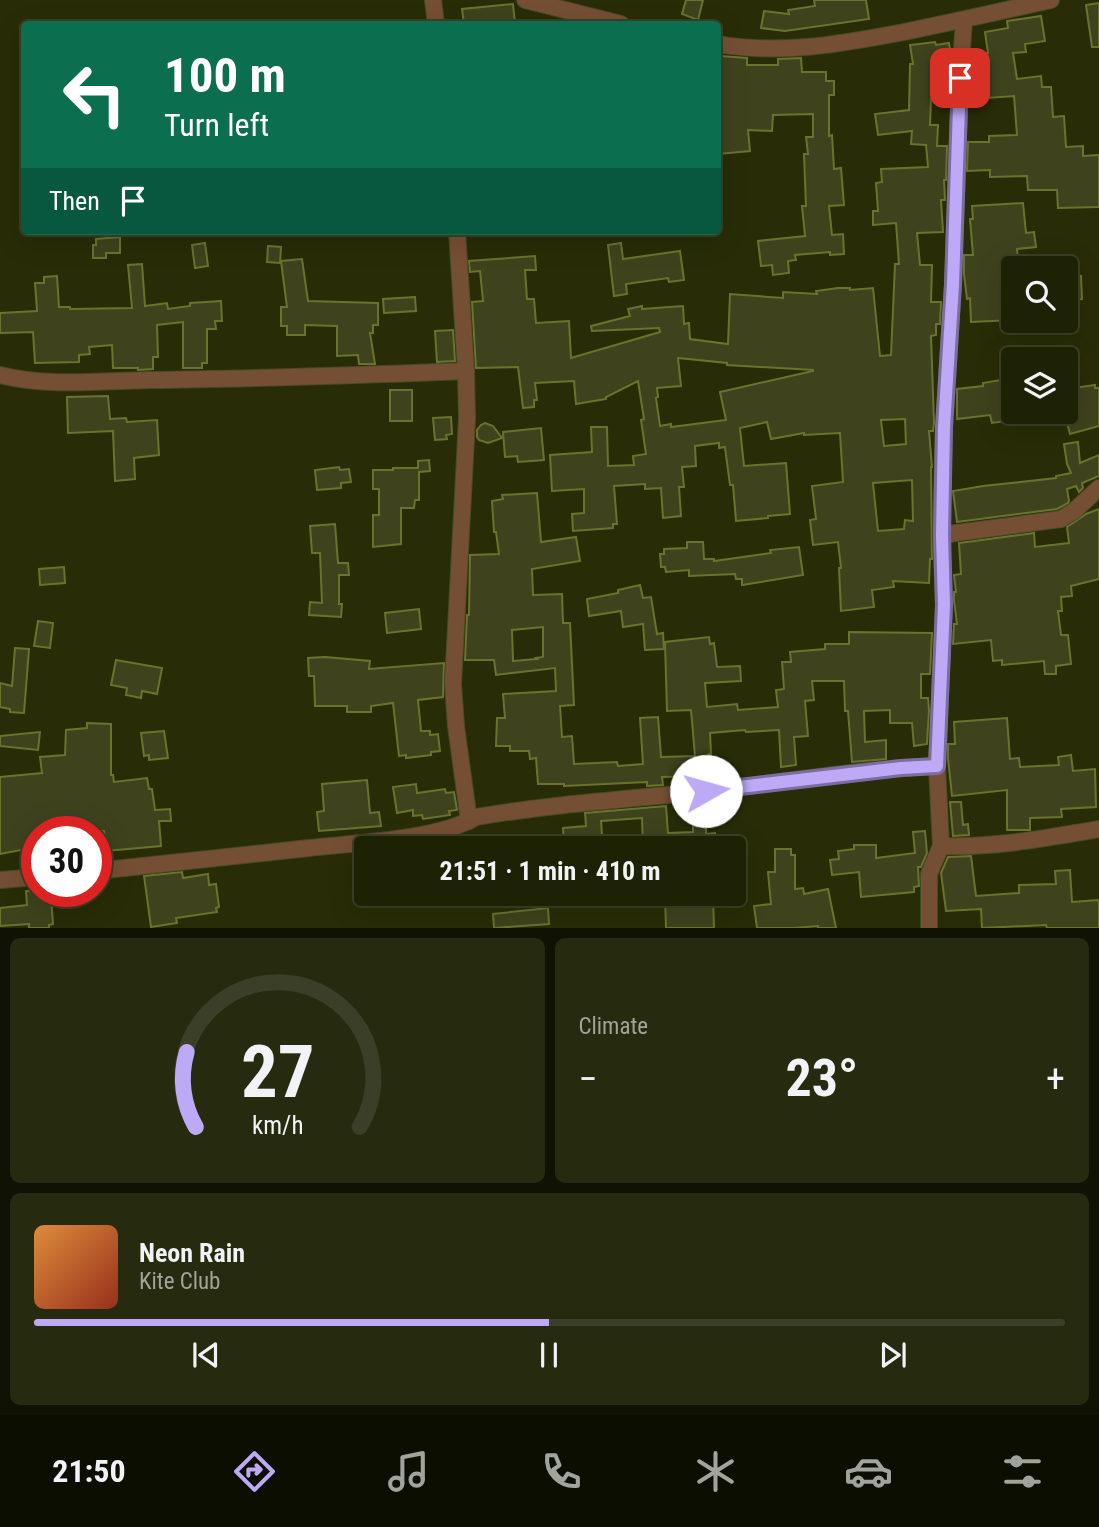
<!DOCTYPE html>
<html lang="en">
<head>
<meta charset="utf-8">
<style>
	:root { --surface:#1e2205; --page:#262a0f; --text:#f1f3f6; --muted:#a1a49a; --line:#3c3f27; --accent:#bda9f5 }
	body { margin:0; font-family:"Roboto Condensed",sans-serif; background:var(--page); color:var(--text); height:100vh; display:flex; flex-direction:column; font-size:26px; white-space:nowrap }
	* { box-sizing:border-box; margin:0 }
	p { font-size:23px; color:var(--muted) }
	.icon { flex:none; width:38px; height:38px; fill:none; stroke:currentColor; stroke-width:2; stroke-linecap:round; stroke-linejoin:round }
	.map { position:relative; height:928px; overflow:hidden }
	.drawer { display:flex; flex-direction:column; gap:10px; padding:10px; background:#101303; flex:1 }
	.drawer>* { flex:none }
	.banner { position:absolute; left:21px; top:21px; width:700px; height:214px; border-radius:7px; box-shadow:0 7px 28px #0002,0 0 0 2px var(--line); background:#0b6e4f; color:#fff; overflow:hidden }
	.fabs { position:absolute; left:1001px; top:256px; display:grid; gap:14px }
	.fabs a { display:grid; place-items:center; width:77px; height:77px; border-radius:7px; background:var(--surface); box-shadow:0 7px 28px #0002,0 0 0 2px var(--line); font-size:35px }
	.speed { position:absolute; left:21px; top:816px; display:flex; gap:14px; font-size:35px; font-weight:700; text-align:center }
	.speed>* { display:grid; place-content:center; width:91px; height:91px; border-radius:50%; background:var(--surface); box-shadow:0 7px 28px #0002,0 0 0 2px var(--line); line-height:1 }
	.speed .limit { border:10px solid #d22; background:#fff; color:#111 }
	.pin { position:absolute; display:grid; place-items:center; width:60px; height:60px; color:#fff; margin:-30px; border-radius:14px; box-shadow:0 4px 10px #0006 }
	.me { position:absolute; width:77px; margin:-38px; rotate:83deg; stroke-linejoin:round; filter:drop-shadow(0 0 5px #0008) }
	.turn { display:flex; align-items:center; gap:24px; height:147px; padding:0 28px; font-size:32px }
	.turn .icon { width:91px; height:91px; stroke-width:2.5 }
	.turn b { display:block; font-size:49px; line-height:60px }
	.then { display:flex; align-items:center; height:66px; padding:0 28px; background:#0003; gap:14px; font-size:26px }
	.big { font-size:52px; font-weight:700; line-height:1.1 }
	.drawer .card { flex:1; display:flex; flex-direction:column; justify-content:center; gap:10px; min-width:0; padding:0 24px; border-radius:10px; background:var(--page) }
	.drawer .dial { align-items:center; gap:0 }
	.dial svg { height:182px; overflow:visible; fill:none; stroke:var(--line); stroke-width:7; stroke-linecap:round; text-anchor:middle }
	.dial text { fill:var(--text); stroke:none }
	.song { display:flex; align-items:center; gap:21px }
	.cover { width:84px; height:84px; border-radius:10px; background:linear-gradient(135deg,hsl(30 70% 55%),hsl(10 70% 35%)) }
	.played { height:7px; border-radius:4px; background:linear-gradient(90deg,var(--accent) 50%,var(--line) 50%) }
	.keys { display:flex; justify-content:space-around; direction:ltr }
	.heat { display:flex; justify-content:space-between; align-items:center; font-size:38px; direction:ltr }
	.drawer .tiles { flex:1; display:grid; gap:10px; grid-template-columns:1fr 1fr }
	.card:last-child { grid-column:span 2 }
	.trip { position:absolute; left:354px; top:836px; width:392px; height:70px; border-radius:7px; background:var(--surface); box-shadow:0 7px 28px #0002,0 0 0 2px var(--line); font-weight:700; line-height:70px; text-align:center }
	.tabs { display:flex; height:112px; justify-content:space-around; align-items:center; background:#0c0e02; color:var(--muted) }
	.tabs .icon { width:49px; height:49px }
	.tabs .active { color:var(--accent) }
	.tabs b { font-size:32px; color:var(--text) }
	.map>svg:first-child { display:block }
	.building { fill:#3e431d; stroke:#6a732d; stroke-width:2; fill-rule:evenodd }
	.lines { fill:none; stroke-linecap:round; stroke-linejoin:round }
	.minor-casing { stroke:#464b26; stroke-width:18 }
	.minor { stroke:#754f34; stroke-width:16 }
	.route-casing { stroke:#7b6e9f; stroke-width:18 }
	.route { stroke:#bda9f5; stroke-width:12 }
</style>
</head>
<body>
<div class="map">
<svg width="1099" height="929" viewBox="0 0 1099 929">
	<rect width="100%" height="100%" fill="#282d07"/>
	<g class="building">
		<polygon points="686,0 703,0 698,20 682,14"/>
		<polygon points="814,0 866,0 869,19 785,31 761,28 764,11 789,14 788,10 815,6"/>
		<polygon points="1099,3 1099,47 1092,47 1086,5"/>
		<polygon points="513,4 515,24 464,24 462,9"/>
		<polygon points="1041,16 1045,41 1025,44 1026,52 1013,53 1017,79 1041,76 1042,87 1051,87 1053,117 1064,116 1066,147 1083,146 1083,156 1099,155 1099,207 1058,208 1057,190 1028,190 1027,176 990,177 990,170 967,171 968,142 989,142 989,136 1017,135 1014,96 973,99 972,59 985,59 984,54 988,53 985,32 1008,28 1007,21"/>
		<path d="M935,42L936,45L949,43L951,56L948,57V99H931L930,125H938L937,146H947L946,180H944L945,200H941L943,232L917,233L920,265H932L931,302H941L940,324H936V335L931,336L934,423L933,431H929L932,467H931L932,559H930L929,583L893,581L894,587L872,590L874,607L841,611L839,568H841L838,542L813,545L810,520L816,519L812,486L843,482L840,433L804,435V433L771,439L767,422L740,428L744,466L786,463L790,514L768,516V518L736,521L733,485H730L725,447L719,448V443L695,446L696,466L682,467L684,487H679L681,516L663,518L661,488L645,489V484L614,486L617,524H613V528L573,531L572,514L584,513V489L552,491L550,455L592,452L591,427H607L608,466L634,465L633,456L646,454L641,420L644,419L638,381L606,397V399L576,404L574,381L535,383L537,400H534V407L523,408L518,367L476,368L472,302L483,301L480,271L470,272L469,261L535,256L536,270H525L527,299H534L536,323L569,321L571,358L660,332L659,328L592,331L591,326L630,316L628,309L642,306V309L683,306L684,324L689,323L690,339L728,344L730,294L783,298V292L817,294L816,291L838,288H850V290L873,288L880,356L891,355L895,264H899L896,223L873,225V211H878L876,183L882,182L881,169L928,167L926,145L911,144L912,131L878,135L875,114L909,110L910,64H913L910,45ZM678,358L727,363V365L813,370V371L720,392L726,420L671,427V424L660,426L656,398L658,397L657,388L681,386ZM905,419L906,444L884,446L881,420ZM912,480L913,521L905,520L904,529L878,531L873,483Z"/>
		<polygon points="721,56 747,58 747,65 778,65 778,59 801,58 802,72 826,72 826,81 834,81 834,95 829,95 829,136 832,135 834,169 841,168 844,205 829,206 832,235 843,234 844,254 830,255 830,252 795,255 796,260 788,261 789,273 773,275 772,265 761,266 758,241 805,236 802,206 806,206 804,154 808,154 806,137 813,137 813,114 773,115 772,131 748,130 750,151 718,154 718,114 720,113"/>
		<polygon points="1023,203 1026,233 1034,232 1036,247 1017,249 1019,267 1013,267 1013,320 971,322 970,298 967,299 964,274 964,255 973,255 970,219 973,219 972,206"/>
		<polygon points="120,237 120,253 106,253 106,258 93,258 93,245 96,245 96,239"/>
		<polygon points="205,243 208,266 195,268 192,245"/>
		<polygon points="621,243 623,259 680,251 684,280 669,282 668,278 626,284 627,294 614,296 608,245"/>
		<polygon points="268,246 281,247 280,263 267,262"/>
		<polygon points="302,259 308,301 378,303 378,325 373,325 373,333 370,333 375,364 359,364 358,355 337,356 337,326 305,325 305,335 287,335 287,326 281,326 281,307 287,307 281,261"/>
		<polygon points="142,264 145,306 167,303 168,309 190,306 190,303 221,301 222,321 215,321 216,329 207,329 207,363 202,363 202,368 183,368 183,322 157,325 158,357 153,357 153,369 138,370 138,368 113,368 112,345 89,347 90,354 79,355 79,362 35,363 33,332 0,333 0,313 37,311 35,283 44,283 44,277 57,276 59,307 70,307 70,309 132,308 128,265"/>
		<polygon points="1066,276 1081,276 1082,299 1066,300"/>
		<polygon points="415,297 416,311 384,313 383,299"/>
		<polygon points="453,330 455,361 437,362 435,331"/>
		<polygon points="1013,378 1013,420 992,423 990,415 957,419 957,389 983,386 983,383"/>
		<polygon points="1095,385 1095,388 1099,388 1099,426 1070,434 1064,411 1066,411 1066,389"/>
		<rect x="390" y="390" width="22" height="31"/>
		<polygon points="108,396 110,419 126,418 127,422 157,420 159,455 134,458 135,479 115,481 113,431 68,433 67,397"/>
		<polygon points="451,417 452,434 446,435 447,439 435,440 433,418"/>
		<polygon points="485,423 493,426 502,438 488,443 479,440 477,437 477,430 481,425"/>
		<polygon points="541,428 544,460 518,462 517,456 505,457 503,432"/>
		<polygon points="1078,442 1080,463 1099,455 1099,476 1082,483 1083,488 1079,492 1076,486 1067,489 1069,501 1068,503 1057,509 957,522 953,491 983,486 1056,478 1056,476 1071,473 1067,464 1064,444"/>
		<polygon points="429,460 430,471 419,472 419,500 415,500 414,508 401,508 401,544 373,547 373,515 379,515 379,489 373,489 373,470 393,470 393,468 418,468 418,461"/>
		<polygon points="339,467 340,470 349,469 351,482 341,483 341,488 317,490 315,470"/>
		<path d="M537,493L541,542L576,537L580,561L532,569L533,595L562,594L563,623H570L574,705L560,706L562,737L572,736L574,764L617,762L618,766L643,764L640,718L658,717L661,757L695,756L691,710L667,711L665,642L709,637L710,644L714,643L717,667L740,666L741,681L705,683L707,707L737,704L738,710L778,707L776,690L784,689L782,662H791L790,652L825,649V644H849V632L932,633L930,674H921V698H928L929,710L927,744L914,746L912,723H890V710L864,711L865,742L886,740V759L852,762L848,711H845L844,681H812L814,700L805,701L808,736L794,737L796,765L781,767L779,730L746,732L745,730L710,733L711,754H709L710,776L662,777L663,785L647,786V782L564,786V784H538L536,758L530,759L529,751H510V746H496L497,718H505L503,694L556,691L555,668L496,675L494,660H465L467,615H469L470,555L499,554L496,532H494L492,501L503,499L502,495ZM543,627V657L536,658L537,659L513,661L512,630Z"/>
		<polygon points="1099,509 1099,579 1071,586 1072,596 1061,597 1062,611 1058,611 1061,635 1068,635 1071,664 1056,666 1056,674 1045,674 1044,661 1002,665 1002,660 993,661 991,640 953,644 954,624 957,624 954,600 954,592 956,592 954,575 961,574 959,543 1034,533 1035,547 1069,543 1067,527 1086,514"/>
		<polygon points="335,524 338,563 348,563 349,575 339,575 339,604 342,604 341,617 309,615 310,602 322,603 320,553 312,553 310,526"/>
		<polygon points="687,542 703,542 704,559 714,559 714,561 771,553 770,550 799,547 803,575 742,585 742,579 736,579 735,574 689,576 689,570 666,572 665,567 661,567 660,554 664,554 664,549 687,548"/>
		<polygon points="64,567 65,583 40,585 39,569"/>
		<polygon points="640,585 643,598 651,597 657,634 663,633 664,649 645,650 643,624 623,627 621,611 589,616 587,599 618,593 618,590"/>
		<polygon points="419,609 421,629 387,633 385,613"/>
		<polygon points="38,621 53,623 50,648 34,646"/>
		<polygon points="15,648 29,649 24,713 10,712 10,709 0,707 0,683 12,686"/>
		<polygon points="325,657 370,661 369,669 444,663 443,697 418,700 421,731 430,731 430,735 438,734 440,751 431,752 431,755 406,758 406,755 399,756 393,703 371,706 371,712 347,712 347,706 315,706 314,676 309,676 308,658"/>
		<polygon points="116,660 162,668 157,694 142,691 141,698 126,695 127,688 111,685"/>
		<polygon points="1007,718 1010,759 1019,758 1020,767 1059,765 1058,757 1071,755 1073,771 1095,769 1096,807 1061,809 1062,817 1030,818 1030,830 1007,830 1007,790 952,796 948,758 948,744 955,744 954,722"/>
		<polygon points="87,723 111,724 111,775 113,775 114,782 147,778 149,789 152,789 155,810 170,809 171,821 159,821 161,846 106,851 104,831 37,831 37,847 0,854 0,777 42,773 40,757 65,755 66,730 87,728"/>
		<polygon points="164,731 168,758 149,760 149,755 144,756 141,733"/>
		<polygon points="40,732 38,750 0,746 0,736"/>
		<polygon points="367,780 370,813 379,812 381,826 319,831 317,812 324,811 322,784"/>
		<polygon points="416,784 417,793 445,789 446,793 454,792 457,810 449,811 450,815 423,819 422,815 413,816 413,810 397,813 393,787"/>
		<polygon points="950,802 961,802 963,825 968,824 969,835 953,836"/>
		<polygon points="666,806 668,833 693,832 693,826 706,825 706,834 715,833 716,849 643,849 642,818 601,821 603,849 564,849 563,828 586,826 585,813"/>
		<polygon points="925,831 927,853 921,867 918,867 919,886 914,887 914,892 861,897 859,872 832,875 830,860 839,859 838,851 854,849 854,845 876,845 876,858 915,853 913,832"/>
		<polygon points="475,837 476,849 442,849 441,841"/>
		<polygon points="775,849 791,849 791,855 795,855 795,889 803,888 804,894 828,889 836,928 818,928 818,926 794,928 757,928 754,906 771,904 768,872 775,872"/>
		<polygon points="971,856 976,896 1019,893 1019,885 1056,884 1055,871 1070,870 1072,902 1099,900 1099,928 1047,928 1046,925 982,928 981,909 946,911 941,873 948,857"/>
		<polygon points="182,872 183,878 208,874 209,885 216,884 219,907 216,908 217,912 176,918 177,923 151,927 144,876"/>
		<polygon points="26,891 45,891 46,898 51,898 53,924 49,925 49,928 29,928 29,924 0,926 0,908 27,905"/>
		<polygon points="463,894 498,894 499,904 463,906"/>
		<polygon points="683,894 713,894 714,928 666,928 665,895"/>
		<polygon points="548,908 549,924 494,928 493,914"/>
	</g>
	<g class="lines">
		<g class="minor-casing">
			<g id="minor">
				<polyline points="433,0 436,24"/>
				<polyline points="525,0 621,24"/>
				<path d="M718,44C781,55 841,44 904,32C953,22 1002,11 1051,0"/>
				<polyline points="457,231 466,371 467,419 453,684 456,726 469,821"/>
				<path d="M0,375C46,387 102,381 149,380C255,379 360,375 466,371"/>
				<polyline points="941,535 1061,519 1074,511 1099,488"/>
				<polyline points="937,766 941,846"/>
				<path d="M96,871C167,863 238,855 309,848C355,843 437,840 476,817C553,804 631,799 709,791C785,782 861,769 937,766L944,605L941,535L944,427L953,284L960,78L964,20"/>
				<polyline points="0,880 37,877"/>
				<path d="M929,929V874L941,846C994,848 1046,838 1099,829"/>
			</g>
		</g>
		<use href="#minor" class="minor"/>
	</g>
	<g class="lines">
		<g class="route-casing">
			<polyline id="route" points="706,791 901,768 937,766 944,605 942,535 944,427 953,284 960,78"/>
		</g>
		<use href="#route" class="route"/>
	</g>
</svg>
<div class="fabs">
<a><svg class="icon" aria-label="search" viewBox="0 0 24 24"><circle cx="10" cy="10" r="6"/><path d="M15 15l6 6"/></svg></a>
<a><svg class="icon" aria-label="layers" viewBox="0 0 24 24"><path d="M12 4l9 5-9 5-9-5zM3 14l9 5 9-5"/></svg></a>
</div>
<div class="speed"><div class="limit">30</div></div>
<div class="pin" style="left:960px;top:78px;background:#d93025"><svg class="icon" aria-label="arrive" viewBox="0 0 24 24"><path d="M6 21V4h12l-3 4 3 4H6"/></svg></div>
<svg class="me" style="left:706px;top:791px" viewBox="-20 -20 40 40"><circle r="19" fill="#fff"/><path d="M0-13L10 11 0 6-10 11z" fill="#bda9f5"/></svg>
<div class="trip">21:51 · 1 min · 410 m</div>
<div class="banner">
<div class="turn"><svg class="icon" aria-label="left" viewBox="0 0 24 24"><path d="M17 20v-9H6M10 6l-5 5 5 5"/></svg><div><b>100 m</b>Turn left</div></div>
<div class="then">Then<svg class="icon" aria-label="arrive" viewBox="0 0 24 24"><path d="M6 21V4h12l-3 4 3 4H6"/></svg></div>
</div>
</div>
<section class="drawer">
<div class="tiles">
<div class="card dial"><svg viewBox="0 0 100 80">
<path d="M14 69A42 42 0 1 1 86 69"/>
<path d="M14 69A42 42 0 0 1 10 36" stroke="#bda9f5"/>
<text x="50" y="56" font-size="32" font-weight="700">27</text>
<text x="50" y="72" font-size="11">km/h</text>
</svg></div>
<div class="card"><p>Climate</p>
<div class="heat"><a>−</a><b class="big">23°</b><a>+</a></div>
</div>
<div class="card">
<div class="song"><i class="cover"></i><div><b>Neon Rain</b><p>Kite Club</p></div></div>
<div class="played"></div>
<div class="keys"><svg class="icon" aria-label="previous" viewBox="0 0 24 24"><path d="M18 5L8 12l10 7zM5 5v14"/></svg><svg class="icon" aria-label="pause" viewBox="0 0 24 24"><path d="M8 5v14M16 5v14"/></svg><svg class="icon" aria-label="next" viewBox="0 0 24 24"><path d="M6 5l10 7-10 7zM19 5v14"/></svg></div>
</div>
</div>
</section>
<nav class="tabs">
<b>21:50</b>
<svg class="icon active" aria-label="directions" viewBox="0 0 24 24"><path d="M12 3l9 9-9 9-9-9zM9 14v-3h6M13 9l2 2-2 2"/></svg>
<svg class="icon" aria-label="music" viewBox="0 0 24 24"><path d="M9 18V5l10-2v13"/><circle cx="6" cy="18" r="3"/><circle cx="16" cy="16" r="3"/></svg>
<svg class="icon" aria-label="phone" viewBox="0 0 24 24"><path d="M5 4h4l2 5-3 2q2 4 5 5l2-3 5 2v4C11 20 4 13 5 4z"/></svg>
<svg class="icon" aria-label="climate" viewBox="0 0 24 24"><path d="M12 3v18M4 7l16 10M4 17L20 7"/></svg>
<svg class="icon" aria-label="car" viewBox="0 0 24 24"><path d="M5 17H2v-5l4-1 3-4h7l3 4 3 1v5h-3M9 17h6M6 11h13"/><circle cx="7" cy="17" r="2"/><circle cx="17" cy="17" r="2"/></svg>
<svg class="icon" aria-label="filters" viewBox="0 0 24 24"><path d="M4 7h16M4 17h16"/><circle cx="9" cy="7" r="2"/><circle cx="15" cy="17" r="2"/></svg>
</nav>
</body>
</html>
